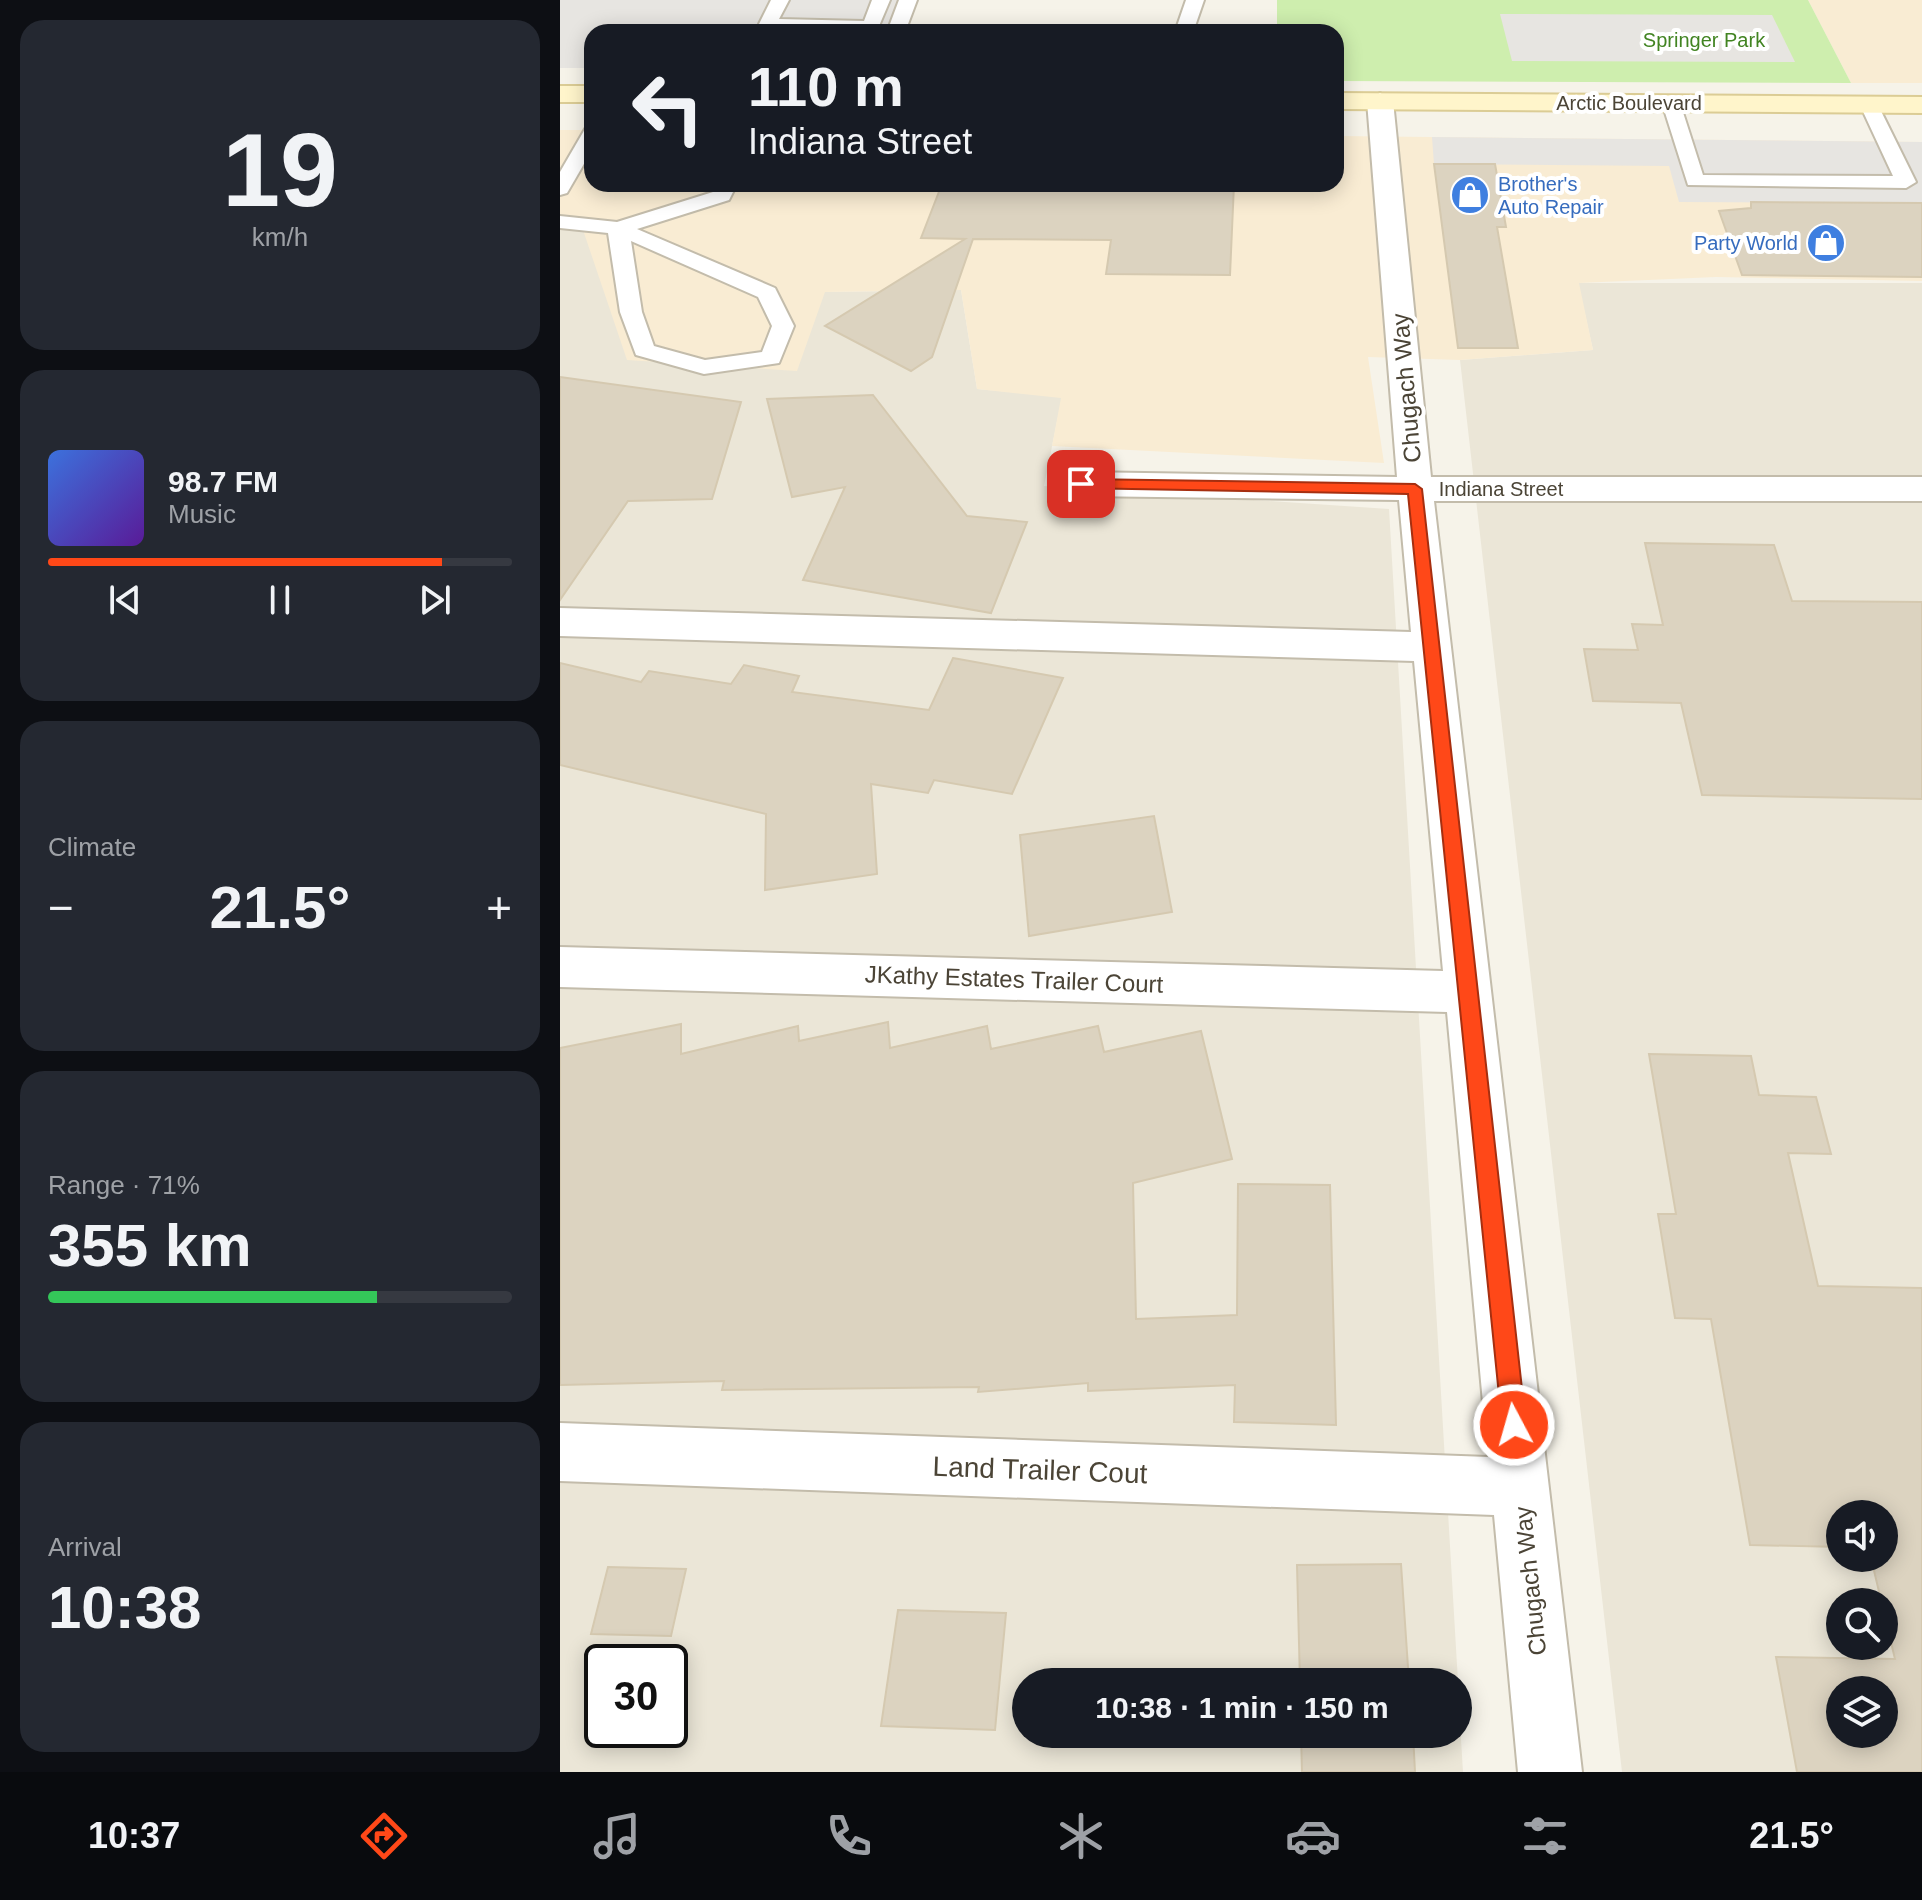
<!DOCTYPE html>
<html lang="en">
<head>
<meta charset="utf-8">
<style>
	:root { --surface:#171b24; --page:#242831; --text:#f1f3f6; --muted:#9ea1a6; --line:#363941; --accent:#ff4818 }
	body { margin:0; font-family:Helvetica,sans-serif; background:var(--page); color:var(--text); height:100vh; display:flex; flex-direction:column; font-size:30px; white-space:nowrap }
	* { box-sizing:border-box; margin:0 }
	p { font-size:26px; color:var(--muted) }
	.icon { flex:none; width:44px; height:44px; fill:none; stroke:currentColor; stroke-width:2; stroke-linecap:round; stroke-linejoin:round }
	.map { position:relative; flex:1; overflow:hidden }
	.panel { display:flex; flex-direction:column; gap:20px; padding:20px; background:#0d0f14; width:560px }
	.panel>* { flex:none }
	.top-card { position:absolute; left:24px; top:24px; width:760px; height:168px; border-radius:24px; box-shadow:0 4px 20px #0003; background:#171b24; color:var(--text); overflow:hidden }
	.controls { position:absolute; left:1266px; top:1500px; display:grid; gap:16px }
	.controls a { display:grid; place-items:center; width:72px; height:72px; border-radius:50%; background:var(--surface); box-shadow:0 4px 20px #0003; font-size:40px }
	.speed { position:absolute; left:24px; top:1644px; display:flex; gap:16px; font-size:40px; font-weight:700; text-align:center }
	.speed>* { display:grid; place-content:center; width:104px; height:104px; border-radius:50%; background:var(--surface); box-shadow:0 4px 20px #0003; line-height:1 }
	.speed .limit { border:4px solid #111; border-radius:12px; background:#fff; color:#111 }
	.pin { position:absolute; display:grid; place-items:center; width:68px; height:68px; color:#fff; margin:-34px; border-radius:16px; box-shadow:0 4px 12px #0006 }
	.me { position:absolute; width:88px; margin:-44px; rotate:354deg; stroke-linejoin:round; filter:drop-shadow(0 0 6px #0008) }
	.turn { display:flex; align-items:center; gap:28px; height:168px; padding:0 32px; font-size:36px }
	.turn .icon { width:104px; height:104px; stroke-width:2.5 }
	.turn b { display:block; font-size:56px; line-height:68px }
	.big { font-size:60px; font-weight:700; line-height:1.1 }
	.panel .widget { flex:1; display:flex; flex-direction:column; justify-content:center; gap:12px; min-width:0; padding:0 28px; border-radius:24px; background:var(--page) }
	.panel .dial { align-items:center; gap:0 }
	.dial b { font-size:104px; line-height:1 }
	.song { display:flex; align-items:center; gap:24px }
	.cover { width:96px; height:96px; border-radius:12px; background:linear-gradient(135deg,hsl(220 70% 55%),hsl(270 70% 35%)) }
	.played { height:8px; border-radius:4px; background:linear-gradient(90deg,var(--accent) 85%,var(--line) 85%) }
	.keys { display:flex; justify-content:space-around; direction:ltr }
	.heat { display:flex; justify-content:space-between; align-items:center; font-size:44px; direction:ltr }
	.charge { height:12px; border-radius:6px; background:linear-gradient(90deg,#34c759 71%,var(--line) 0) }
	.trip { position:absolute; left:452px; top:1668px; width:460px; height:80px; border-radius:40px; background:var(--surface); box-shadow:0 4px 20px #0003; font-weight:700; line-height:80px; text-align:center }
	.tab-bar { display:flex; height:128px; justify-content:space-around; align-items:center; background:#090b0e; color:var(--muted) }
	.tab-bar .icon { width:56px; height:56px }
	.tab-bar .on { color:var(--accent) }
	.tab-bar b { font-size:36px; color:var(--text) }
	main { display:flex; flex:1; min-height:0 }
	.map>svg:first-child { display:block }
	.residential { fill:#ebe6d7; fill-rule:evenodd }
	.commercial { fill:#f9ecd3 }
	.green { fill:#ceeeae }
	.parking { fill:#e7e5e1 }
	.building { fill:#dcd3c0; stroke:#d5c9b0; stroke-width:2; fill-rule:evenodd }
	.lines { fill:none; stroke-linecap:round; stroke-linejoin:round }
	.service-casing { stroke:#c3bcab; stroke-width:4 }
	.minor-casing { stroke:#c3bcab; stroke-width:4 }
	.secondary-casing { stroke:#dbcc95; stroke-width:4 }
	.service { fill:#fff; fill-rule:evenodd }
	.minor { fill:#fff; fill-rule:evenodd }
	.secondary { fill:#fff5cb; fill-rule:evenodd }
	.route { fill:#ff4818; stroke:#a62f10; stroke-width:2 }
	.labels { text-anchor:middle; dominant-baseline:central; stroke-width:8; stroke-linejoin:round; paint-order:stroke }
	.far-park-label { font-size:20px; fill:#428422; stroke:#fff }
	.far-street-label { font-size:20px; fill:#4b4436; stroke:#fff }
	.far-shop-label { font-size:20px; fill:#366cbe; stroke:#fff; text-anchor:start }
	.street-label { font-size:24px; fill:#4b4436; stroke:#fff }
	.near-street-label { font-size:28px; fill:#4b4436; stroke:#fff }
</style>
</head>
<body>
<main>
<section class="panel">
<div class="widget dial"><b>19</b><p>km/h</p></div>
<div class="widget">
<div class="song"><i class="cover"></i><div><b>98.7 FM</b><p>Music</p></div></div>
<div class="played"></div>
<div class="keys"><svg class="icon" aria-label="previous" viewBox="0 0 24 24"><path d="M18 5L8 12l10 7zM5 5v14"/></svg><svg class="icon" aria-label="pause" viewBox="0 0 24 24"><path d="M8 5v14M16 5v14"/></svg><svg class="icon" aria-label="next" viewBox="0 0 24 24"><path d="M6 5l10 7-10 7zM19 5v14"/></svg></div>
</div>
<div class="widget"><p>Climate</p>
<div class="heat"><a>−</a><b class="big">21.5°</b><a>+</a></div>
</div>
<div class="widget"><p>Range · 71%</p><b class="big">355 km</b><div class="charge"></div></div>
<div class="widget"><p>Arrival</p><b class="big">10:38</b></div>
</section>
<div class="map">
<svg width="1362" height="1772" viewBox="0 0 1362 1772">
	<rect width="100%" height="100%" fill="#f6f3e9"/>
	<g class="residential">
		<path d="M0,223L265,292L401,290L417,389L502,397L484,486L829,509L898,1682H466V1734H898V1690L903,1772H0ZM42,1662H110V1730H42Z"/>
		<path d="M1018,283H1362V1772H1062L900,360L1033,350ZM1280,1514H1324V1558H1280ZM1280,1602H1324V1646H1280ZM1280,1690H1324V1734H1280Z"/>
	</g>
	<g class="commercial">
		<polygon points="1248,0 1362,0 1362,83 1291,83"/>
		<polygon points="0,130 32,130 32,184 776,184 776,136 1362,142 1362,281 1156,277 1019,283 1033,350 900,360 808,357 824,463 492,446 501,398 417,389 401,290 265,292 237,371 67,360 21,224 0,223"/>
	</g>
	<polygon class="green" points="717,0 1248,0 1291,83 776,81 776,32 717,32"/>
	<g class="parking">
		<polygon points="0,0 340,0 330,32 32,32 32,68 0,68"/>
		<polygon points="940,14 1212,15 1235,62 952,61"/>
		<polygon points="872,137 1362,142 1362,203 1119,202 1109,166 874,164"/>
	</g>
	<g class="building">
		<polygon points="874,164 935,164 946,227 937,227 958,348 898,348"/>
		<polygon points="382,184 674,184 670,275 546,274 551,240 413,239 372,357 351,371 265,326 405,239 361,238"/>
		<polygon points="1191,202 1362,203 1362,277 1182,275 1159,211 1191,208"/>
		<polygon points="0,377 181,402 152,499 68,501 0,600"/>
		<polygon points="313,395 407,516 467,522 431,613 243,580 285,487 232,497 207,399"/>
		<polygon points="1085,543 1214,545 1232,601 1362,602 1362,799 1142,795 1121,703 1033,701 1024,649 1078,650 1072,624 1103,625"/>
		<polygon points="393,658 503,678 452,794 374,780 368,793 311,784 317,874 205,890 206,814 0,765 0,663 81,682 89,671 171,684 184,665 239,676 232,692 369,710"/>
		<polygon points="594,816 612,912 469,936 460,835"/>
		<polygon points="328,1022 330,1048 427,1026 431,1049 538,1026 544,1052 641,1031 672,1159 573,1183 576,1319 677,1315 678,1184 770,1185 776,1425 674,1422 675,1385 528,1391 528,1383 418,1392 419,1387 162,1390 164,1381 0,1385 0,1048 121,1024 121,1054 238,1026 239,1041"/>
		<path d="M1089,1054L1191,1056L1199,1095L1256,1097L1271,1154L1228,1153L1258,1286L1362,1288V1772H1237L1216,1657L1335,1659L1311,1558H1324V1514H1280V1547L1190,1545L1151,1319L1115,1318L1098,1214H1116ZM1280,1690H1324V1734H1280Z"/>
		<polygon points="841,1564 849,1682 740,1682 737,1565"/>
		<polygon points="48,1567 126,1569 111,1636 31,1634"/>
		<polygon points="338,1610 446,1613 435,1730 321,1726"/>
		<polygon points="741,1734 853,1734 855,1772 742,1772"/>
	</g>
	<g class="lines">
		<g class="service-casing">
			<g id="service">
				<polygon points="211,0 229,0 219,19 304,21 312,0 330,0 319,26 310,31 202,28 199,24"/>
				<polygon points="339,0 357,0 345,32 327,32"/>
				<polygon points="626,0 644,0 633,32 615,32"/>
				<polygon points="1111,97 1120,103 1143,175 1333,176 1300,105 1302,101 1316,101 1356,182 1346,188 1128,185 1102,103"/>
				<polygon points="32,127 32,150 7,193 0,195 0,172 25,129"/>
				<path d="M157,184H177L169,200L77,229L215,288L234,326L219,363L144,374L76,355L60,312L48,233L0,228V216L57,222L153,192ZM71,241L198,297L212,326L202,352L145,360L94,346L82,312Z"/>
			</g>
		</g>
		<g class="minor-casing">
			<polygon id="minor" points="820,93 833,101 871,477 1362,477 1362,501 874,501 1022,1772 958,1772 934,1515 0,1481 0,1423 928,1457 887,1012 0,987 0,947 883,971 854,661 0,636 0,608 851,632 839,500 521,496 509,492 504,484 509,476 521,472 837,477 807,101"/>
		</g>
		<g class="secondary-casing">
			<g id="secondary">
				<rect x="0" y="86" width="32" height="16"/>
				<polygon points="776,93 1362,97 1362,113 776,109"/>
			</g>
		</g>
		<use href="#service" class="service"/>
		<use href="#minor" class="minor"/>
		<use href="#secondary" class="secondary"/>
	</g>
	<polygon class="route" points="521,479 855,484 862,489 966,1425 962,1434 954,1437 946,1434 942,1425 848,494 516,488 513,484"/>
	<defs>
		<g id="shop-disc" transform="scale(2)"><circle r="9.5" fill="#3f7fe0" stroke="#fff"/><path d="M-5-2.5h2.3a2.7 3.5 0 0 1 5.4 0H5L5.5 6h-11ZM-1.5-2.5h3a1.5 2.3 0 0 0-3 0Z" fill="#fff"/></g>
	</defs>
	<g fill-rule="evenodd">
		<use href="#shop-disc" x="910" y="195"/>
		<use href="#shop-disc" x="1266" y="243"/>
	</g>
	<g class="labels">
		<g class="far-park-label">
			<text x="1144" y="40">Springer Park</text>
		</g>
		<g class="far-street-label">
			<text x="1069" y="103">Arctic Boulevard</text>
			<text x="941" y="489">Indiana Street</text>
		</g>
		<g class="far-shop-label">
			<text x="938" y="184">Brother's<tspan x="938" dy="23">Auto Repair</tspan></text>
			<text x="1238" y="243" text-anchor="end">Party World</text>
		</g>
		<g class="street-label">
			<text transform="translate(846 388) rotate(-95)">Chugach Way</text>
			<text transform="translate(454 979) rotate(2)">JKathy Estates Trailer Court</text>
			<text transform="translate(970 1581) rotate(-96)">Chugach Way</text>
		</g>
		<g class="near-street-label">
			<text transform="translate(480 1470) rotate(2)">Land Trailer Cout</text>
		</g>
	</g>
</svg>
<div class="controls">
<a><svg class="icon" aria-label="sound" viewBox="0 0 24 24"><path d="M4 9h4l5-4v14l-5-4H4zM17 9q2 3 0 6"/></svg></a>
<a><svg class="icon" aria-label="search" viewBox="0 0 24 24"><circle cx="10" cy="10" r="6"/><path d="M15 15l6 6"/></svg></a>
<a><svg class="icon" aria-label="layers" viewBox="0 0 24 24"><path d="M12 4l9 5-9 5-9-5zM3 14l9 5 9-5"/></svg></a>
</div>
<div class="speed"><div class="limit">30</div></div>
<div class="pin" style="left:521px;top:484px;background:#d93025"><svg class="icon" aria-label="arrive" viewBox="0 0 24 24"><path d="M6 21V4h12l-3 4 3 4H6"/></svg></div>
<svg class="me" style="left:954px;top:1425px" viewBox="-20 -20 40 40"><circle r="17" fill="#ff4818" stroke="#fff" stroke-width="3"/><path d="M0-11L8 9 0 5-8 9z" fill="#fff"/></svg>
<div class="trip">10:38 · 1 min · 150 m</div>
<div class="top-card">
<div class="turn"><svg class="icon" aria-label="left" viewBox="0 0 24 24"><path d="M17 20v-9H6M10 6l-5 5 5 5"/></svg><div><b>110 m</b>Indiana Street</div></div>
</div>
</div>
</main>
<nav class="tab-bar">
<b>10:37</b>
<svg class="icon on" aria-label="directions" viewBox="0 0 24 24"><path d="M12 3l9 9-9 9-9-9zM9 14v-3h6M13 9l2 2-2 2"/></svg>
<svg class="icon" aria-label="music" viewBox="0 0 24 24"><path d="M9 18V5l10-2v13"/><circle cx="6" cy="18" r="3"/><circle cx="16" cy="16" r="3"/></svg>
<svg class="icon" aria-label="phone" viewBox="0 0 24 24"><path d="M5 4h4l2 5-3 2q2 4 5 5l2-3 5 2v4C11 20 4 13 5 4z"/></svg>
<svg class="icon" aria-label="climate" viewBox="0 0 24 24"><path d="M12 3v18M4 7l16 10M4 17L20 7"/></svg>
<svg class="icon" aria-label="car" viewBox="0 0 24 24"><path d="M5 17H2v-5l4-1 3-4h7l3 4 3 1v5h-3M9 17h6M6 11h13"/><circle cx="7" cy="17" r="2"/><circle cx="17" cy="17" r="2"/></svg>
<svg class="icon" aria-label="filters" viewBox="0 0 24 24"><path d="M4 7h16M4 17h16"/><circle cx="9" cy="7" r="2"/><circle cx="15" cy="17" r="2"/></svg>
<b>21.5°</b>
</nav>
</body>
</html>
